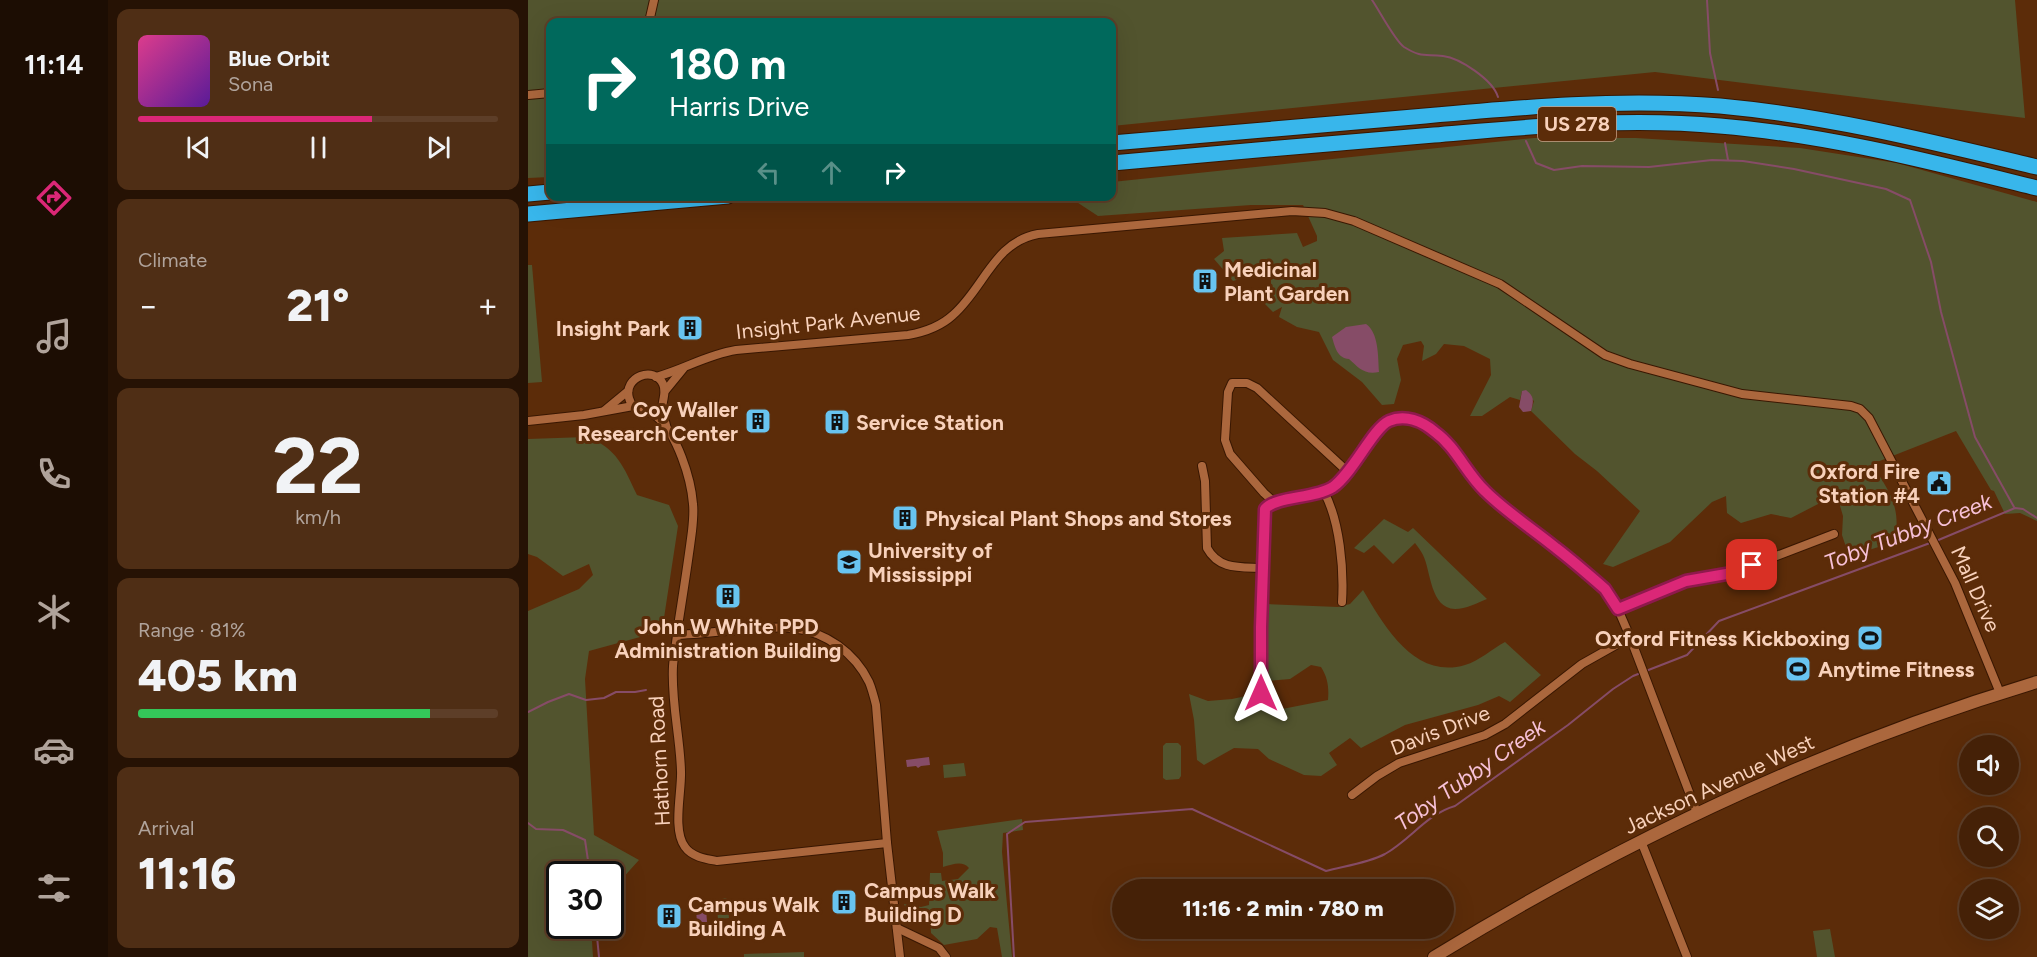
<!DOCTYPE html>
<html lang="en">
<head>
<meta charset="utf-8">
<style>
	:root { --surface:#452107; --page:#4f2e15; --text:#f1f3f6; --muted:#b0a39b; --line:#5d3e28; --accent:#db2777 }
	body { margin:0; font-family:Figtree,sans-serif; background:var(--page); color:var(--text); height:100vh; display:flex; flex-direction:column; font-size:22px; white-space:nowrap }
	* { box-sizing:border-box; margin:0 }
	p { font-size:20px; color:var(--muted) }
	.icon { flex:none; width:33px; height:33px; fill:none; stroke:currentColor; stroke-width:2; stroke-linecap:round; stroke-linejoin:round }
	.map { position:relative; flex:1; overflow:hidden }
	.panel { display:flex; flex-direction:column; gap:9px; padding:9px; background:#261204; width:420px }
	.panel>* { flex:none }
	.top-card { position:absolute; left:18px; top:18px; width:570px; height:183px; border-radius:12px; box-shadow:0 6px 24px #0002,0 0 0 2px var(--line); background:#00695c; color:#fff; overflow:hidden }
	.buttons { position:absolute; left:1431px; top:735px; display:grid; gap:12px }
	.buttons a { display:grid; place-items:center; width:60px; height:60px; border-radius:50%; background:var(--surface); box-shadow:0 6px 24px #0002,0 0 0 2px var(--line); font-size:30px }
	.speed { position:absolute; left:18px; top:861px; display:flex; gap:12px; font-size:30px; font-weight:700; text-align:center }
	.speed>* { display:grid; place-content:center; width:78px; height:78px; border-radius:50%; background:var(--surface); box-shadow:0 6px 24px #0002,0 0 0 2px var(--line); line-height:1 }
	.speed .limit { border:3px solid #111; border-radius:9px; background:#fff; color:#111 }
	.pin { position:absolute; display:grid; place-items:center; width:51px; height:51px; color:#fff; margin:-26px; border-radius:12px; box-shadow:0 3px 9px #0006 }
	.me { position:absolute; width:66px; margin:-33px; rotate:0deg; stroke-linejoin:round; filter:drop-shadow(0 0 4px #0008) }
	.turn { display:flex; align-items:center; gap:21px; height:126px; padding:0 24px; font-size:27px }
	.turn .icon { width:78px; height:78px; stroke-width:2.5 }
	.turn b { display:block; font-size:42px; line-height:51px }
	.lanes { display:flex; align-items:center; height:57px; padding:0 24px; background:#0003; justify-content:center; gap:30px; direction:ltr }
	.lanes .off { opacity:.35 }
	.big { font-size:45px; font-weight:800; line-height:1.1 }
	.panel .card { flex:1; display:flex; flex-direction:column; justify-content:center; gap:9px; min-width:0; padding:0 21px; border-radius:12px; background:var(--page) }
	.panel .dial { align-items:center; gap:0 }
	.dial b { font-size:78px; line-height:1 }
	.song { display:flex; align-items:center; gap:18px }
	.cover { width:72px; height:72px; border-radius:9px; background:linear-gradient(135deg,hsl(330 70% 55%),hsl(270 70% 35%)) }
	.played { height:6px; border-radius:3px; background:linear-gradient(90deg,var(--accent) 65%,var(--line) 65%) }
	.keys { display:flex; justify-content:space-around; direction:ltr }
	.heat { display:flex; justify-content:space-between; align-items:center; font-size:33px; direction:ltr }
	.charge { height:9px; border-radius:4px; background:linear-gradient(90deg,#34c759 81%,var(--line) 0) }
	.trip { position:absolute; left:584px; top:879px; width:342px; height:60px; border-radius:30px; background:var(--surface); box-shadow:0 6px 24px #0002,0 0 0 2px var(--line); font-weight:800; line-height:60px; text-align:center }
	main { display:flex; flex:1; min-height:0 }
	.tab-bar { display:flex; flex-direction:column; width:108px; justify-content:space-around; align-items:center; background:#1c0d03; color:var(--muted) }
	.tab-bar .icon { width:42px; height:42px }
	.tab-bar .active { color:var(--accent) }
	.tab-bar b { font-size:27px; color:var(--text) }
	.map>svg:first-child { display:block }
	.green { fill:#52542e }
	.water { fill:#864c67 }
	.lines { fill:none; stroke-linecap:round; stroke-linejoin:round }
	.stream { stroke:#864c67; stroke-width:2 }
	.street-casing { stroke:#391702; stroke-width:10 }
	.secondary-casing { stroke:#391702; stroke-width:14 }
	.highway-casing { stroke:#391702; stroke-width:17 }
	.street { stroke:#ab673d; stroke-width:8 }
	.secondary { stroke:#ab673d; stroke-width:12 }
	.highway { stroke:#38b6eb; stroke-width:15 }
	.route-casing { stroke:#8e194d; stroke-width:15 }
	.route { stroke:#db2777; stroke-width:10 }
	.labels { text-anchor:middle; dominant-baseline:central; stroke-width:6; stroke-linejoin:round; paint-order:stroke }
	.shield { fill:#5c2c09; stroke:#c9a086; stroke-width:1.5 }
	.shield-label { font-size:20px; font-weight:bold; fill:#f8d1bb }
	.poi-label { font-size:21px; font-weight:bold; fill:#f8d1bb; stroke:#5c2c09; text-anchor:start }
	.street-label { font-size:21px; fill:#f8d1bb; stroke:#5c2c09 }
	.water-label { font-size:22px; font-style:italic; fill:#f7c1d8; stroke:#5c2c09 }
</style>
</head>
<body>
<main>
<nav class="tab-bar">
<b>11:14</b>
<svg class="icon active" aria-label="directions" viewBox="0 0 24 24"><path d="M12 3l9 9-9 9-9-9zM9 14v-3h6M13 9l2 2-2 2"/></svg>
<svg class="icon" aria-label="music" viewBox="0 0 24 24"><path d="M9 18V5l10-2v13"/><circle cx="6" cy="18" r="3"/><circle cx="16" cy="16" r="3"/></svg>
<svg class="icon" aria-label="phone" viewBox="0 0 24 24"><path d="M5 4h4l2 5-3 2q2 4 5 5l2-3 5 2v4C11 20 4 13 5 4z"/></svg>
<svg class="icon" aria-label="climate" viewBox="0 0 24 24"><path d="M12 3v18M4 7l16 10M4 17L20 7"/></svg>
<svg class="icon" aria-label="car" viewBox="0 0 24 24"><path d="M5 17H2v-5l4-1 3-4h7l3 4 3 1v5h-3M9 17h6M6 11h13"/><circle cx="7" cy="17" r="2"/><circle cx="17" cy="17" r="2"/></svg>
<svg class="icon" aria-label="filters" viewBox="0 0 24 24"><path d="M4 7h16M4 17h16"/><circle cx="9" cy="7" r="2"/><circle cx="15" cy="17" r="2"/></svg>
</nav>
<section class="panel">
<div class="card">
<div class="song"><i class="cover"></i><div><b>Blue Orbit</b><p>Sona</p></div></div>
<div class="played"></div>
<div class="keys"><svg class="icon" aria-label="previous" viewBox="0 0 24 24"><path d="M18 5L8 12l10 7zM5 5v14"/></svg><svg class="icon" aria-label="pause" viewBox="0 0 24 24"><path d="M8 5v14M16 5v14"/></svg><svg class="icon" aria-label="next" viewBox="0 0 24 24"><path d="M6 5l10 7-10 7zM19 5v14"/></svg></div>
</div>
<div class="card"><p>Climate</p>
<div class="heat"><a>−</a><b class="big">21°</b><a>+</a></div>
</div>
<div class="card dial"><b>22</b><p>km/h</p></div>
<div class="card"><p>Range · 81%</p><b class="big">405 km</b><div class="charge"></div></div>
<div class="card"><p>Arrival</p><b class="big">11:16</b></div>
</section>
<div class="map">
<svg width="1509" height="957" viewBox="0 0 1509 957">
	<rect width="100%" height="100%" fill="#5c2c09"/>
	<g class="green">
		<polygon points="0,0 1487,0 1497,118 1127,72 584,126 584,22 22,22 22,177 0,178"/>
		<path d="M1006,138H1108L1272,148L1369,163L1509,202V521L1492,513L1477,514L1466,491L1463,490L1428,431L1344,464C1362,493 1373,506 1367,542L1321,556L1314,535L1315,516L1310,499L1292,503L1263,518L1243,514L1213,523L1199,513L1198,496L1184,502L1142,542L1085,567L1075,564L1112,511L1069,471L1047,454L1003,411L1006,401L994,391L992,400L982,397L954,416H942L963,375L962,359L936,346L916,344L908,354L894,361L896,346L893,341L875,345L869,359L873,380L866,404L854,405L834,382L805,360L791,332L769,327L751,317L754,307L745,312L735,302L743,293V272L715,273V278L705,281L686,259L696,251L694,238L769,233L775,247L789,241V236L775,205H723L570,216L541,197L584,196V182Z"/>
		<polygon points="0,265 4,265 14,382 0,383"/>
		<path d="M58,437C89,447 96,468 109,495L141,505L150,526L134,631L61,651L57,679L66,835L111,860L83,891L82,874H32V926H63L65,957H0V611L51,589L65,575L61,564L35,576L9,557L0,554V439Z"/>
		<path d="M856,519L880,532L885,528L959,599C949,603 938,609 927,609C902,608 903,571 895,555C893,551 890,547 887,543L865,564L846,545L836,553L826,548Z"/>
		<path d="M835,590C856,626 887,680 937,665C951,661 964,649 977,642L1013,675L982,702L971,696L950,705L877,725L833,748L822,738L801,753L809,765L793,776L776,775L741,759L730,749L706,748L676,765L669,760L666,720L661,694L680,701L704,699L723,695L742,700L749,710L800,700C801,688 800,678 793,667L783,665L762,679L739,681L737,666L738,604L810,607L822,604Z"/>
		<polygon points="638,743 650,743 653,746 653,776 651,779 638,780 635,778 635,746"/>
		<polygon points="436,763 438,776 416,778 415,765"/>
		<path d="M494,819L495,830L475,833L474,852L484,957H474L469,928L462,927L449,939L416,945L403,933L402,916L379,911L376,904L393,907L401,905L402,873H413L414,881L430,879L441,868C434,860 424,865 415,867V853L409,831Z"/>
		<polygon points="199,898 201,918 190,919 188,899"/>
		<polygon points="1302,929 1307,957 1289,957 1285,931"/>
		<polygon points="276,952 276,957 216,957 216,954"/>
	</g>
	<g class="water">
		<path d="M838,324C851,333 850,357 851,372C836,375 831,368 821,359C809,358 807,347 804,337L818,327Z"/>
		<path d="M998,390C1006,396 1006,401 1003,411L995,412L991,407L994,391Z"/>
		<polygon points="401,757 402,765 393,766 390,768 388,766 379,767 378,760"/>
		<polygon points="178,908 179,922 169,923 168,909"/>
	</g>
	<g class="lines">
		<g class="stream">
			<path d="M844,0C851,10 867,41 876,47C894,58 896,54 915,56C932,58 965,80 970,97"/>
			<polyline points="1179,0 1182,53 1190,90"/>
			<polyline points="998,141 1008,163 1026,170 1054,166 1121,167 1184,160 1215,161 1266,169 1358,189 1382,200 1403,262 1413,312 1447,437 1486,507"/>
			<polyline points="1197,143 1200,160"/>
			<polyline points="1408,541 1487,508 1495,509 1509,518"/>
			<polyline points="0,712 20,702 41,694 58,700 76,698 88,692 107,692 118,690"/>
			<polyline points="0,823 8,829 35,830 57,840 62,874"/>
			<polyline points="68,926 71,957"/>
			<path d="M486,957L479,834L497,822L664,809L798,871C817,866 840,863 857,854C883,839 899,814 927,806L1040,725L1085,689L1105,676L1159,655L1191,621L1402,543"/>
		</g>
		<g class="street-casing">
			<g id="street">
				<polyline points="121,22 126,0"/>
				<polyline points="0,95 22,93"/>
				<path d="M128,377C157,369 178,355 208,350L380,335C397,332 412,327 425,315C456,288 466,242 510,234L764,211L797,213L826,221L972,284L1077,355L1102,364L1214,394L1323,406L1332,409L1341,418L1427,583L1472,693"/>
				<polyline points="137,391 155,369"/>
				<polyline points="77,410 100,391"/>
				<polyline points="0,421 56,415 105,406"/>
				<path d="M139,429C137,421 133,410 135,402C136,395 138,391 135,384C126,365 95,377 101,398C104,412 120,409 129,417C149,434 163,478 165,504C166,513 165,522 164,531C160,563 155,594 150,626C149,639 146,653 145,666C143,702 152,736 153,771C154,791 144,830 157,847C164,857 178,859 189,861L359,843"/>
				<path d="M674,466L677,481L679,548C691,570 712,567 734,568"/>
				<path d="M796,492C812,521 816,570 814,602"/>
				<polyline points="746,502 736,493 702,454 697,440 700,392 704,383 719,383 729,388 820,472"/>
				<polyline points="1090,609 1158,581 1204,573 1306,534"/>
				<path d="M149,635C169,634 189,632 210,630C228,629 247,626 265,628C298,632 327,653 341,682C344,689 346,697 348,705L359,843L372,957"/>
				<polyline points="733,693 733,627 737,509 746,502 790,495 807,485 820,472 856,424 873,418 882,419 909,432 925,450 956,491 1077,589 1090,609 1102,637 1169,813"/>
				<polyline points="824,795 849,776 871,763 957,735 977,724 1054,664 1102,637"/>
				<polyline points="1113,841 1159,957"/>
				<polyline points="369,928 411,948 418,957"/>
			</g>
		</g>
		<g class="secondary-casing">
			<path id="secondary" d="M906,957C1095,841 1296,746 1509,682"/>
		</g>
		<g class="highway-casing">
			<g id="highway">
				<path d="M584,143C688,134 792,125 897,116C995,107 1093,98 1192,106C1300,116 1404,142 1509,167"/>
				<path d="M584,163C691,153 799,144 906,135C1001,127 1096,117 1192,126C1300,135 1404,162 1509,188"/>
				<polyline points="0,194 22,192"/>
				<polyline points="0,214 200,196"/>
			</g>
		</g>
		<use href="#street" class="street"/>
		<use href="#secondary" class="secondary"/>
		<use href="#highway" class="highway"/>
	</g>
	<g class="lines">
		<g class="route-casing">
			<path id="route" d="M733,693V627L737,509C748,496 786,499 805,487C825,473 845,428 861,421C877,414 894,421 907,432C928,447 938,473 957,491C978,512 1005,529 1028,548C1045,561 1061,575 1077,589L1090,609L1158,581L1204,573L1224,565"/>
		</g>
		<use href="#route" class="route"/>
	</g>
	<defs>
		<g id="building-square" transform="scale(1.35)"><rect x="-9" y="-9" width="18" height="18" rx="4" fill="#68c4f0" stroke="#5c2c09"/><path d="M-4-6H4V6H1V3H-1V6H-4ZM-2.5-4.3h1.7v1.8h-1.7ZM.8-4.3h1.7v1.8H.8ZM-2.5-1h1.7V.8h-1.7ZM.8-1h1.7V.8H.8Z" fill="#111"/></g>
		<g id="civic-square" transform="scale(1.35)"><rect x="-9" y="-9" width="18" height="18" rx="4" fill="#68c4f0" stroke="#5c2c09"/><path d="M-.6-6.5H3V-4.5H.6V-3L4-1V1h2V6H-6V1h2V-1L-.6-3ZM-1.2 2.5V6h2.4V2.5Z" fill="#111"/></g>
		<g id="university-square" transform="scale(1.35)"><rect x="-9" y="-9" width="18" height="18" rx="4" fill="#68c4f0" stroke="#5c2c09"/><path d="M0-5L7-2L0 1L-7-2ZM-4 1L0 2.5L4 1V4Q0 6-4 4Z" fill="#111"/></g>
		<g id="stadium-square" transform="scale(1.35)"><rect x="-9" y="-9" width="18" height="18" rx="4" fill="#68c4f0" stroke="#5c2c09"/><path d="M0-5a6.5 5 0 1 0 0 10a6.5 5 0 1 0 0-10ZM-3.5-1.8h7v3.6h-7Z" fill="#111"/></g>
	</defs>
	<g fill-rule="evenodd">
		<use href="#building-square" x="677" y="281"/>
		<use href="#building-square" x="162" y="328"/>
		<use href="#building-square" x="230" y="421"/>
		<use href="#building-square" x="309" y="422"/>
		<use href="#civic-square" x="1411" y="483"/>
		<use href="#building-square" x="377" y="518"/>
		<use href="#university-square" x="321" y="562"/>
		<use href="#building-square" x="200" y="596"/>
		<use href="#stadium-square" x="1342" y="638"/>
		<use href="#stadium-square" x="1270" y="669"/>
		<use href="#building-square" x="316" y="902"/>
		<use href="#building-square" x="141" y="916"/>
	</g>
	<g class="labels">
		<rect class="shield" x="1010" y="107" width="78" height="34" rx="4.5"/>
		<g class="shield-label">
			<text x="1049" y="124">US 278</text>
		</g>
		<g class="poi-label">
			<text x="696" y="269">Medicinal<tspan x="696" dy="24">Plant Garden</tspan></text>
			<text x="142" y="328" text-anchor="end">Insight Park</text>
			<text x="210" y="409" text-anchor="end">Coy Waller<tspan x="210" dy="24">Research Center</tspan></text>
			<text x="328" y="422">Service Station</text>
			<text x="1392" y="471" text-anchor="end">Oxford Fire<tspan x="1392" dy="24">Station #4</tspan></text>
			<text x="397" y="518">Physical Plant Shops and Stores</text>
			<text x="340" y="550">University of<tspan x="340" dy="24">Mississippi</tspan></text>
			<text x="200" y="626" text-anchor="middle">John W White PPD<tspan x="200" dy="24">Administration Building</tspan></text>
			<text x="1322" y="638" text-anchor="end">Oxford Fitness Kickboxing</text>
			<text x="1290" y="669">Anytime Fitness</text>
			<text x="336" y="890">Campus Walk<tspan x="336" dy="24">Building D</tspan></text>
			<text x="160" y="904">Campus Walk<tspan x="160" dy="24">Building A</tspan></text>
		</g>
		<g class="street-label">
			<text transform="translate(300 322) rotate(-6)">Insight Park Avenue</text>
			<text transform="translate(1448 589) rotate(66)">Mall Drive</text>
			<text transform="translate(912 730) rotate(-21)">Davis Drive</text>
			<text transform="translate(131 761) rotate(-93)">Hathorn Road</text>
			<text transform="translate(1191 784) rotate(-25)">Jackson Avenue West</text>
		</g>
		<g class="water-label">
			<text transform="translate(1380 532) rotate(-21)">Toby Tubby Creek</text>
			<text transform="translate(942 775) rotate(-35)">Toby Tubby Creek</text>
		</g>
	</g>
</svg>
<div class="buttons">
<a><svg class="icon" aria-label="sound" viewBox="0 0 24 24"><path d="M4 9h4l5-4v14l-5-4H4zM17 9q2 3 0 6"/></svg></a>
<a><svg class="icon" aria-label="search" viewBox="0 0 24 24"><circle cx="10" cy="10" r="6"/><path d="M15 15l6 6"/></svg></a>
<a><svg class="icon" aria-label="layers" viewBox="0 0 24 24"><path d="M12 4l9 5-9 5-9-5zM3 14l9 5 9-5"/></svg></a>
</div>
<div class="speed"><div class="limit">30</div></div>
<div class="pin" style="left:1224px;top:565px;background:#d93025"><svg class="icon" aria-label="arrive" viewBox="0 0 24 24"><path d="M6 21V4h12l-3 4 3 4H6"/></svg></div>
<svg class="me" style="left:733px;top:693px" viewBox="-20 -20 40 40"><path d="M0-17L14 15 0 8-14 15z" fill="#db2777" stroke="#fff" stroke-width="4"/></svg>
<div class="trip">11:16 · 2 min · 780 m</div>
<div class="top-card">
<div class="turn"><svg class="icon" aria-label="right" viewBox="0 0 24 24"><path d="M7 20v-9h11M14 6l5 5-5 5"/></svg><div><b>180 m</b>Harris Drive</div></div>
<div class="lanes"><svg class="icon off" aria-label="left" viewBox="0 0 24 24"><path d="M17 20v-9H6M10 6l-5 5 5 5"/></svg><svg class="icon off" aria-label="ahead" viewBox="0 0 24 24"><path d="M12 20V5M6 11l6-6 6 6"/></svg><svg class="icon" aria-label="right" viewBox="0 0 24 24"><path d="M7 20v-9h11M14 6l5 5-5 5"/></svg></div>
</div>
</div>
</main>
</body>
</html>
